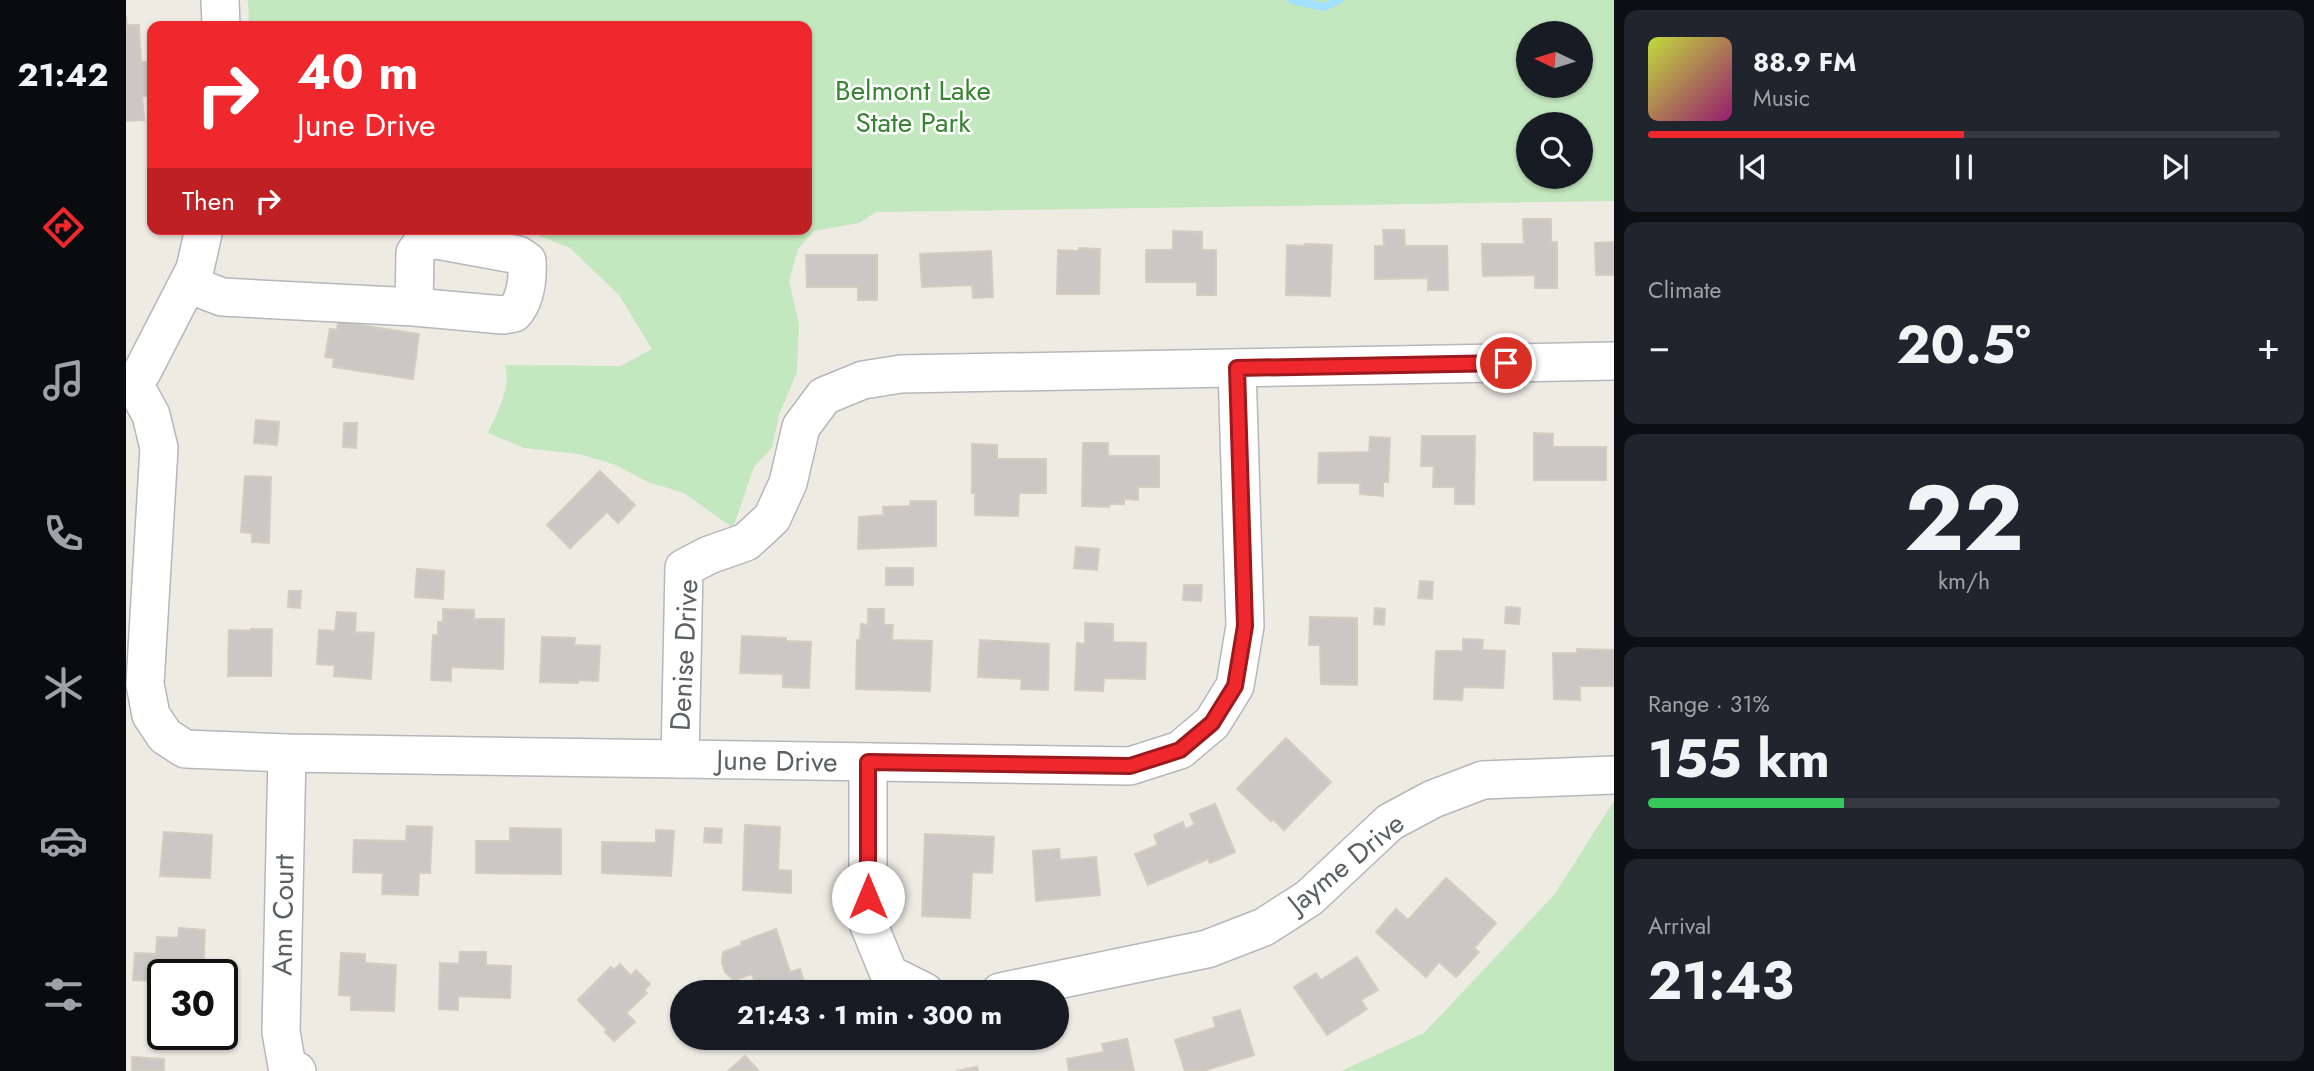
<!DOCTYPE html>
<html lang="en">
<head>
<meta charset="utf-8">
<style>
	:root { --surface:#171b24; --page:#20242c; --text:#f1f3f6; --muted:#9ea1a6; --line:#363941; --accent:#ef282e }
	body { margin:0; font-family:Jost,sans-serif; background:var(--page); color:var(--text); height:100vh; display:flex; flex-direction:column; font-size:26px; white-space:nowrap }
	* { box-sizing:border-box; margin:0 }
	p { font-size:23px; color:var(--muted) }
	.icon { flex:none; width:38px; height:38px; fill:none; stroke:currentColor; stroke-width:2; stroke-linecap:round; stroke-linejoin:round }
	.map { position:relative; flex:1; overflow:hidden }
	.drawer { display:flex; flex-direction:column; gap:10px; padding:10px; background:#0d0f14; width:700px }
	.drawer>* { flex:none }
	.guide { position:absolute; left:21px; top:21px; width:665px; height:214px; border-radius:14px; box-shadow:0 2px 5px #0004; background:#ef282e; color:#fff; overflow:hidden }
	.needle { width:46px; rotate:274deg }
	.controls { position:absolute; left:1390px; top:21px; display:grid; gap:14px }
	.controls a { display:grid; place-items:center; width:77px; height:77px; border-radius:50%; background:var(--surface); box-shadow:0 2px 5px #0004; font-size:35px }
	.speed { position:absolute; left:21px; top:959px; display:flex; gap:14px; font-size:35px; font-weight:700; text-align:center }
	.speed>* { display:grid; place-content:center; width:91px; height:91px; border-radius:50%; background:var(--surface); box-shadow:0 2px 5px #0004; line-height:1 }
	.speed .limit { border:4px solid #111; border-radius:10px; background:#fff; color:#111 }
	.pin { position:absolute; display:grid; place-items:center; width:60px; height:60px; color:#fff; margin:-30px; border:4px solid #fff; border-radius:50%; box-shadow:0 2px 7px #0007 }
	.me { position:absolute; width:77px; margin:-38px; rotate:0deg; stroke-linejoin:round; filter:drop-shadow(0 0 5px #0008) }
	.turn { display:flex; align-items:center; gap:24px; height:147px; padding:0 35px; font-size:32px }
	.turn .icon { width:91px; height:91px; stroke-width:2.5 }
	.turn b { display:block; font-size:49px; line-height:60px }
	.then { display:flex; align-items:center; height:66px; padding:0 35px; background:#0003; gap:14px; font-size:26px }
	.big { font-size:52px; font-weight:700; line-height:1.1 }
	.drawer .tile { flex:1; display:flex; flex-direction:column; justify-content:center; gap:10px; min-width:0; padding:0 24px; border-radius:14px; background:var(--page) }
	.drawer .dial { align-items:center; gap:0 }
	.dial b { font-size:91px; line-height:1 }
	.song { display:flex; align-items:center; gap:21px }
	.cover { width:84px; height:84px; border-radius:10px; background:linear-gradient(135deg,hsl(70 70% 55%),hsl(320 70% 35%)) }
	.played { height:7px; border-radius:4px; background:linear-gradient(90deg,var(--accent) 50%,var(--line) 50%) }
	.keys { display:flex; justify-content:space-around; direction:ltr }
	.heat { display:flex; justify-content:space-between; align-items:center; font-size:38px; direction:ltr }
	.charge { height:10px; border-radius:5px; background:linear-gradient(90deg,#34c759 31%,var(--line) 0) }
	.trip { position:absolute; left:544px; top:980px; width:399px; height:70px; border-radius:35px; background:var(--surface); box-shadow:0 2px 5px #0004; font-weight:700; line-height:70px; text-align:center }
	main { display:flex; flex:1; min-height:0 }
	.dock { display:flex; flex-direction:column; width:126px; justify-content:space-around; align-items:center; background:#090b0e; color:var(--muted) }
	.dock .icon { width:49px; height:49px }
	.dock .current { color:var(--accent) }
	.dock b { font-size:32px; color:var(--text) }
	.map>svg:first-child { display:block }
	.green { fill:#c3e7be; fill-rule:evenodd }
	.lines { fill:none; stroke-linecap:round; stroke-linejoin:round }
	.stream { stroke:#a2e1ff; stroke-width:8 }
	.building { fill:#cbc7c2; stroke:#d3ccc1; stroke-width:2 }
	.minor-casing { stroke:#b4b7bb; stroke-width:40 }
	.minor { stroke:#fff; stroke-width:37 }
	.route-casing { stroke:#9b1a1e; stroke-width:18 }
	.route { stroke:#ef282e; stroke-width:12 }
	.labels { text-anchor:middle; dominant-baseline:central; stroke-width:5; stroke-linejoin:round; paint-order:stroke }
	.park-label { font-size:28px; fill:#378531; stroke:#fff }
	.street-label { font-size:28px; fill:#5b6064; stroke:#fff }
</style>
</head>
<body>
<main>
<nav class="dock">
<b>21:42</b>
<svg class="icon current" aria-label="directions" viewBox="0 0 24 24"><path d="M12 3l9 9-9 9-9-9zM9 14v-3h6M13 9l2 2-2 2"/></svg>
<svg class="icon" aria-label="music" viewBox="0 0 24 24"><path d="M9 18V5l10-2v13"/><circle cx="6" cy="18" r="3"/><circle cx="16" cy="16" r="3"/></svg>
<svg class="icon" aria-label="phone" viewBox="0 0 24 24"><path d="M5 4h4l2 5-3 2q2 4 5 5l2-3 5 2v4C11 20 4 13 5 4z"/></svg>
<svg class="icon" aria-label="climate" viewBox="0 0 24 24"><path d="M12 3v18M4 7l16 10M4 17L20 7"/></svg>
<svg class="icon" aria-label="car" viewBox="0 0 24 24"><path d="M5 17H2v-5l4-1 3-4h7l3 4 3 1v5h-3M9 17h6M6 11h13"/><circle cx="7" cy="17" r="2"/><circle cx="17" cy="17" r="2"/></svg>
<svg class="icon" aria-label="filters" viewBox="0 0 24 24"><path d="M4 7h16M4 17h16"/><circle cx="9" cy="7" r="2"/><circle cx="15" cy="17" r="2"/></svg>
</nav>
<div class="map">
<svg width="1488" height="1071" viewBox="0 0 1488 1071">
	<rect width="100%" height="100%" fill="#eeebe3"/>
	<g class="green">
		<path d="M122,0H1488V201L750,212L733,223L688,231L672,249L663,281L673,324L671,372L653,415L646,448L628,467L607,528L558,493L522,482L490,465L453,454L398,448L362,433C371,412 386,387 379,365L495,366L526,349L493,295L444,248L396,229H681V26H226L123,23ZM1402,33H1454V86H1402ZM1402,124H1454V177H1402Z"/>
		<polygon points="1488,801 1488,1071 1215,1071 1298,1033 1428,895"/>
	</g>
	<g class="lines">
		<polyline class="stream" points="1166,0 1198,7 1213,0"/>
	</g>
	<g class="building">
		<polygon points="0,16 1,25 13,25 15,62 21,62 23,96 16,96 18,120 0,121"/>
		<polygon points="1397,219 1425,219 1425,242 1431,242 1431,288 1409,288 1409,275 1357,276 1356,244 1398,244"/>
		<polygon points="1257,230 1278,230 1279,246 1321,246 1322,290 1302,290 1302,278 1249,279 1249,246 1258,246"/>
		<polygon points="1047,231 1076,232 1076,250 1090,250 1090,295 1071,295 1071,282 1020,282 1020,250 1047,250"/>
		<polygon points="1488,242 1488,275 1470,275 1469,243"/>
		<polygon points="1179,244 1206,245 1204,296 1160,295 1161,245 1179,246"/>
		<polygon points="953,248 974,249 973,294 931,294 932,250 952,251"/>
		<polygon points="865,251 867,297 847,298 846,285 796,287 794,254"/>
		<polygon points="680,255 751,255 751,300 732,300 732,287 681,287"/>
		<polygon points="235,313 234,325 293,334 287,379 207,367 208,358 199,357 204,329 211,330 212,321"/>
		<polygon points="130,420 153,422 151,445 128,443"/>
		<polygon points="218,423 231,423 230,448 217,447"/>
		<polygon points="1408,433 1427,434 1427,447 1480,447 1480,480 1408,480"/>
		<polygon points="1296,436 1349,436 1348,504 1329,504 1329,487 1307,487 1308,466 1295,466"/>
		<polygon points="1244,437 1264,438 1262,482 1257,482 1257,496 1234,494 1234,483 1192,483 1193,453 1243,452"/>
		<polygon points="957,443 982,443 982,456 1033,456 1033,487 1012,487 1012,500 998,499 998,504 983,504 983,507 956,506"/>
		<polygon points="846,444 871,445 871,459 920,459 920,493 893,493 892,516 849,515 849,493 846,493"/>
		<polygon points="474,471 509,505 492,523 481,512 444,548 421,525"/>
		<polygon points="119,476 145,477 143,543 126,542 126,533 115,532"/>
		<polygon points="784,501 810,501 810,546 732,549 733,517 758,515 757,507 785,506"/>
		<polygon points="950,547 973,549 971,570 948,568"/>
		<rect x="760" y="568" width="27" height="17"/>
		<polygon points="291,569 318,571 317,599 289,597"/>
		<polygon points="1294,581 1307,582 1306,599 1292,598"/>
		<polygon points="1058,585 1076,585 1075,601 1057,600"/>
		<polygon points="163,591 175,591 174,608 162,607"/>
		<polygon points="1380,607 1394,608 1393,624 1379,623"/>
		<polygon points="1249,608 1259,609 1258,625 1248,624"/>
		<polygon points="317,609 348,610 348,619 378,619 377,669 325,667 325,681 305,680 307,635 312,635 312,622 317,622"/>
		<polygon points="742,609 758,609 758,625 767,625 766,640 806,641 804,691 730,689 731,640 734,640 735,624 742,625"/>
		<polygon points="211,612 230,613 229,632 248,633 245,679 208,676 209,665 191,664 193,630 209,631"/>
		<polygon points="1184,617 1231,618 1231,685 1195,684 1194,645 1183,645"/>
		<polygon points="959,623 987,624 987,642 1020,643 1019,679 978,678 977,691 949,690 951,643 959,644"/>
		<polygon points="125,629 146,629 145,676 102,676 103,630 125,631"/>
		<polygon points="616,636 660,638 660,641 685,642 683,688 657,687 657,674 614,673"/>
		<polygon points="416,637 449,638 448,645 474,646 472,681 452,680 452,683 414,682"/>
		<polygon points="1337,639 1357,640 1356,650 1379,651 1377,688 1337,687 1336,700 1308,699 1310,651 1337,651"/>
		<polygon points="854,640 923,644 922,690 895,689 896,679 852,677"/>
		<polygon points="1451,649 1488,650 1488,686 1454,686 1454,700 1428,699 1427,653 1451,653"/>
		<polygon points="1160,738 1205,782 1158,830 1147,819 1145,821 1111,789"/>
		<polygon points="1089,804 1109,852 1084,863 1082,859 1022,885 1009,854 1032,845 1028,835 1057,822 1059,829 1069,825 1064,814"/>
		<polygon points="619,825 654,827 652,870 665,871 665,893 617,890"/>
		<polygon points="281,826 306,827 304,873 293,873 292,895 256,894 257,873 227,872 228,840 280,841"/>
		<polygon points="384,828 435,829 435,874 350,873 350,841 384,841"/>
		<polygon points="579,828 596,829 595,843 578,842"/>
		<polygon points="530,830 548,831 545,876 476,873 476,842 530,843"/>
		<polygon points="38,832 86,835 84,878 34,876"/>
		<polygon points="799,834 868,837 866,873 846,872 844,918 796,916"/>
		<polygon points="933,849 934,860 970,857 974,895 910,901 907,851"/>
		<polygon points="1320,878 1370,923 1348,948 1353,952 1330,977 1313,962 1300,977 1250,932 1270,909 1282,920"/>
		<polygon points="53,928 79,930 77,975 37,975 37,981 7,980 9,953 30,954 31,937 52,938"/>
		<polygon points="650,929 664,972 674,969 681,992 632,992 626,974 608,980 599,972 596,963 597,952 616,945 615,942"/>
		<polygon points="334,952 360,952 360,965 385,966 384,998 332,996 332,1010 313,1009 314,963 333,964"/>
		<polygon points="215,953 239,954 239,963 270,965 268,1011 225,1010 225,996 213,995"/>
		<polygon points="1231,957 1252,990 1235,1000 1241,1009 1201,1035 1168,987 1190,973 1195,980"/>
		<polygon points="494,964 505,976 510,970 524,984 518,990 521,993 500,1013 509,1022 488,1041 479,1032 481,1030 452,1000 485,967 488,970"/>
		<polygon points="1114,1010 1128,1055 1077,1071 1059,1071 1049,1040 1090,1027 1087,1018"/>
		<polygon points="1001,1039 1008,1071 943,1071 941,1059 978,1052 976,1044"/>
		<polygon points="619,1056 633,1071 602,1071"/>
		<polygon points="6,1057 38,1059 38,1071 6,1071"/>
		<polygon points="851,1067 852,1071 830,1071"/>
	</g>
	<g class="lines">
		<g class="minor-casing">
			<g id="minor">
				<polyline points="94,0 95,26"/>
				<path d="M62,284L96,297L288,307L377,315L388,313C400,299 402,279 401,261L392,255L311,240L297,242L289,253L288,307"/>
				<polyline points="7,382 25,415 33,448 19,684 25,715 39,736 59,749 161,753 1004,766 1054,750 1086,723 1109,686 1119,626 1111,368"/>
				<polyline points="0,389 16,372 69,269 78,229"/>
				<polyline points="161,753 155,1032 161,1066 171,1071"/>
				<polyline points="554,759 558,568 583,555 620,542 646,518 662,483 675,427 698,396 737,380 775,374 1488,361"/>
				<polyline points="742,762 742,923 763,974 799,992"/>
				<polyline points="874,992 1081,949 1138,927 1183,898 1264,822 1307,799 1357,780 1488,775"/>
			</g>
		</g>
		<use href="#minor" class="minor"/>
	</g>
	<g class="lines">
		<g class="route-casing">
			<polyline id="route" points="742,897 742,762 1004,766 1054,750 1086,723 1109,686 1119,626 1111,368 1380,363"/>
		</g>
		<use href="#route" class="route"/>
	</g>
	<g class="labels">
		<g class="park-label">
			<text x="787" y="90">Belmont Lake<tspan x="787" dy="32">State Park</tspan></text>
		</g>
		<g class="street-label">
			<text transform="translate(558 655) rotate(-87)">Denise Drive</text>
			<text transform="translate(651 761) rotate(1)">June Drive</text>
			<text transform="translate(1220 863) rotate(-39)">Jayme Drive</text>
			<text transform="translate(157 915) rotate(-89)">Ann Court</text>
		</g>
	</g>
</svg>
<div class="controls">
<a><svg class="needle" viewBox="-14 -14 28 28"><path d="M0-13l5 13h-10z" fill="#e53935"/><path d="M0 13l5-13h-10z" fill="#9ea1a6"/></svg></a>
<a><svg class="icon" aria-label="search" viewBox="0 0 24 24"><circle cx="10" cy="10" r="6"/><path d="M15 15l6 6"/></svg></a>
</div>
<div class="speed"><div class="limit">30</div></div>
<div class="pin" style="left:1380px;top:363px;background:#d93025"><svg class="icon" aria-label="arrive" viewBox="0 0 24 24"><path d="M6 21V4h12l-3 4 3 4H6"/></svg></div>
<svg class="me" style="left:742px;top:897px" viewBox="-20 -20 40 40"><circle r="19" fill="#fff"/><path d="M0-13L10 11 0 6-10 11z" fill="#ef282e"/></svg>
<div class="trip">21:43 · 1 min · 300 m</div>
<div class="guide">
<div class="turn"><svg class="icon" aria-label="right" viewBox="0 0 24 24"><path d="M7 20v-9h11M14 6l5 5-5 5"/></svg><div><b>40 m</b>June Drive</div></div>
<div class="then">Then<svg class="icon" aria-label="right" viewBox="0 0 24 24"><path d="M7 20v-9h11M14 6l5 5-5 5"/></svg></div>
</div>
</div>
<section class="drawer">
<div class="tile">
<div class="song"><i class="cover"></i><div><b>88.9 FM</b><p>Music</p></div></div>
<div class="played"></div>
<div class="keys"><svg class="icon" aria-label="previous" viewBox="0 0 24 24"><path d="M18 5L8 12l10 7zM5 5v14"/></svg><svg class="icon" aria-label="pause" viewBox="0 0 24 24"><path d="M8 5v14M16 5v14"/></svg><svg class="icon" aria-label="next" viewBox="0 0 24 24"><path d="M6 5l10 7-10 7zM19 5v14"/></svg></div>
</div>
<div class="tile"><p>Climate</p>
<div class="heat"><a>−</a><b class="big">20.5°</b><a>+</a></div>
</div>
<div class="tile dial"><b>22</b><p>km/h</p></div>
<div class="tile"><p>Range · 31%</p><b class="big">155 km</b><div class="charge"></div></div>
<div class="tile"><p>Arrival</p><b class="big">21:43</b></div>
</section>
</main>
</body>
</html>
